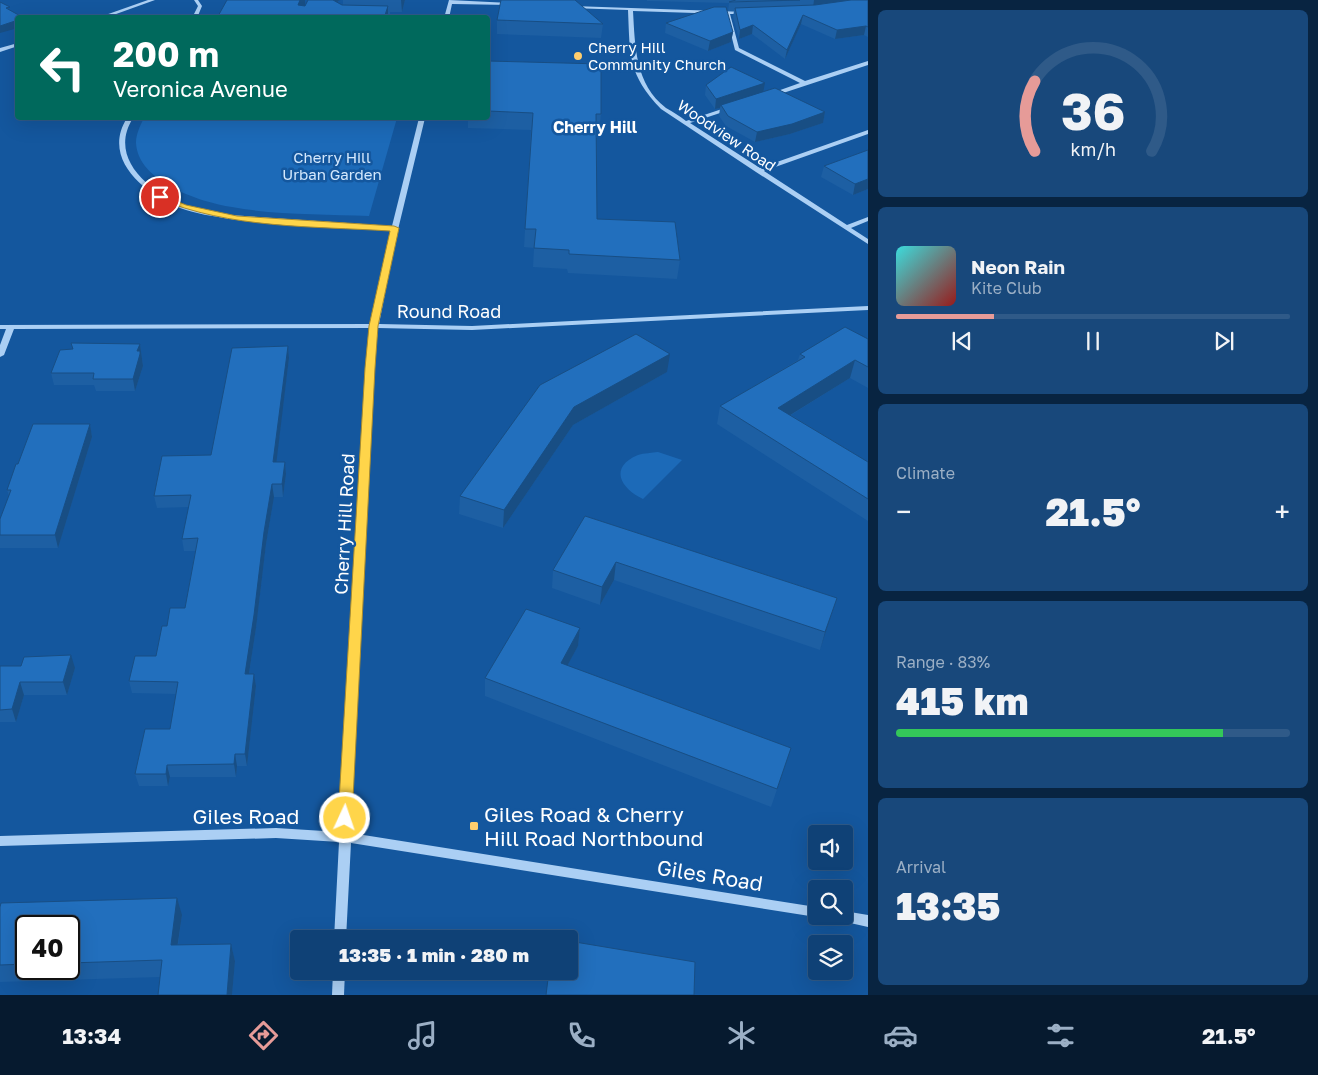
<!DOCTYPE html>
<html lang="en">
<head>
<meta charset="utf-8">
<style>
	:root { --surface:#0f4176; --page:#18487b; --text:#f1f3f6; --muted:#9bafc5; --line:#2f5a88; --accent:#e69b98 }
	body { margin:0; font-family:"Golos Text",sans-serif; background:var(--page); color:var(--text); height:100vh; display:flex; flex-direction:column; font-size:19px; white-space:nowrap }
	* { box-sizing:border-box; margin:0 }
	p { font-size:16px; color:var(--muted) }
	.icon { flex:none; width:28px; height:28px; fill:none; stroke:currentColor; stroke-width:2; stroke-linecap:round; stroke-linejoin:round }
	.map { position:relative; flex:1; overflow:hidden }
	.drawer { display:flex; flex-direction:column; gap:10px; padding:10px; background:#082441; width:450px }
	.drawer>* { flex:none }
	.top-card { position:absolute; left:15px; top:15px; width:475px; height:105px; border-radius:5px; box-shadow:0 5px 20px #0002,0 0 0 1px var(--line); background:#00695c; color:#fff; overflow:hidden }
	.fabs { position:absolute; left:808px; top:825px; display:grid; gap:10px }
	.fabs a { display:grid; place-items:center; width:45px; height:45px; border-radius:5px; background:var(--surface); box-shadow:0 5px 20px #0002,0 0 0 1px var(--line); font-size:25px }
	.speed { position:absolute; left:15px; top:915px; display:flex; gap:10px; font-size:25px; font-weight:700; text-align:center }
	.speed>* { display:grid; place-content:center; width:65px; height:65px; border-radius:50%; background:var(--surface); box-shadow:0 5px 20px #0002,0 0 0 1px var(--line); line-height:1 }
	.speed .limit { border:2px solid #111; border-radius:8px; background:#fff; color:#111 }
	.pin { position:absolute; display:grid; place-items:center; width:42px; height:42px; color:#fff; margin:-21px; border:2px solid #fff; border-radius:50%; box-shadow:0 1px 5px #0007 }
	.me { position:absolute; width:55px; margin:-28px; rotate:3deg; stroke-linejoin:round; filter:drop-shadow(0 0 4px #0008) }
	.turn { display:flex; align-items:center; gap:18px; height:105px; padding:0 15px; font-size:22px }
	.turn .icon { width:65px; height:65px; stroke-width:2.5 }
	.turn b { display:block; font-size:35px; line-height:42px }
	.big { font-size:38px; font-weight:800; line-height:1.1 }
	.drawer .widget { flex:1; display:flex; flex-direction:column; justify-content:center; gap:8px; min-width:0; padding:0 18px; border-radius:8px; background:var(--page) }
	.drawer .dial { align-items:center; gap:0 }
	.dial svg { height:130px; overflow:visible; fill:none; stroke:var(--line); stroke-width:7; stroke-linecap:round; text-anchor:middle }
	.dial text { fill:var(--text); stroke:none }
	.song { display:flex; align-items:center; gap:15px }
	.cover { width:60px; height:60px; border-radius:8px; background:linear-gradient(135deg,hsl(180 70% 55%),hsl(0 70% 35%)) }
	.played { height:5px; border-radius:2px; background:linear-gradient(90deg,var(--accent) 25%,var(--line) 25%) }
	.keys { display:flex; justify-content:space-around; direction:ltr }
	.heat { display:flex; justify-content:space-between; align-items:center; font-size:28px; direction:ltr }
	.charge { height:8px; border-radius:4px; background:linear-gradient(90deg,#34c759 83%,var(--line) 0) }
	.trip { position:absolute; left:290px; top:930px; width:288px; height:50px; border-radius:5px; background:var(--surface); box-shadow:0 5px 20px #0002,0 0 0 1px var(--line); font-weight:800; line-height:50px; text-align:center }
	.dock { display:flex; height:80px; justify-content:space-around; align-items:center; background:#061a2f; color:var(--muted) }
	.dock .icon { width:35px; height:35px }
	.dock .current { color:var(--accent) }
	.dock b { font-size:22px; color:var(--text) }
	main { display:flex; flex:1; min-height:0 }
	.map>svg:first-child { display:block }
	.green { fill:#1c6ab8 }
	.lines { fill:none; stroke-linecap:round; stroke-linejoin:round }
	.minor { fill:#abcff4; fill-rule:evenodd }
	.wall { fill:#1d5fa3; fill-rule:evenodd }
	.shaded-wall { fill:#184e84 }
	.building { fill:#226fbd; stroke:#184e84 }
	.route { fill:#ffd54a; stroke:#a68a30 }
	.poi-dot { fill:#ffce6e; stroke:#14579e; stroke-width:2 }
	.labels { text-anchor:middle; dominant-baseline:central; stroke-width:5; stroke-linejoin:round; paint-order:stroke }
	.far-poi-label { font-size:15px; fill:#fff; stroke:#14579e; text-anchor:start }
	.far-street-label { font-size:15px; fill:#fff; stroke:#14579e }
	.far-park-label { font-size:15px; fill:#d4e8fd; stroke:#14579e }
	.far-neighbourhood-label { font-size:16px; font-weight:bold; fill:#fff; stroke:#14579e }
	.street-label { font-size:18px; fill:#fff; stroke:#14579e }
	.near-poi-label { font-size:21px; fill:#fff; stroke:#14579e; text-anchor:start }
	.near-street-label { font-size:21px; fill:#fff; stroke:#14579e }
</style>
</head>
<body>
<main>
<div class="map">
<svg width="868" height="995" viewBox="0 0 868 995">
	<rect width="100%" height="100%" fill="#14579e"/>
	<g class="green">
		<path d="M144,118H397L369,216C326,214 273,215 232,207C200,202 138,182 136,143C136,134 140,126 144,118Z"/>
		<path d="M658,452L682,460L643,499C620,488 609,467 638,455C644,453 652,453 658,452Z"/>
	</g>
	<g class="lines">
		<g class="minor">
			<polygon points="148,0 155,0 105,18 97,18"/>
			<polygon points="194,0 198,0 202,6 197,18 192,18 198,6"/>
			<polygon points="449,0 510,3 512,4 510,5 452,4 449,18 444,18"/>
			<path d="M573,6L747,12V14H730L739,48L805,81L868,61V65L771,97L769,96V94L800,83L735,50L726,14L633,11C635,46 635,84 666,108C673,112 680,116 686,121L728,107H732V109L690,123L760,168L868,130V134L764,171L847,225L868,217V221L851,228L868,239V244L756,172L661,109C628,74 630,57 628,10L571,8V6Z"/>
			<polygon points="376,14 441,16 443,18 374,17 373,16"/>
			<polygon points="18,43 18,46 0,52 0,48"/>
			<path d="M127,118H133C107,159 151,194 188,206C201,210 215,213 230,215L392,226L419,118H425L395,242L379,324L472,326L868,306V310L472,330L378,328L374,369L351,833L816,907V916H819L816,917L351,843L346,939H334L339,842L276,838L0,846V836L276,828L340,832L366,369L371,328L14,329L4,355L0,357V345L6,329H0V325L372,324L381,274L391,230L230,219C213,216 196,214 180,208C145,194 101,159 127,118Z"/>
			<polygon points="844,911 868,915 868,927 837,920 835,916 844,916"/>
			<polygon points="333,971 345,971 344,995 332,995"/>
		</g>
	</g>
	<g class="wall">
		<polygon points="308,0 341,0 338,1 338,3 343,5 343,0 405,0 402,12 390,12 390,14 217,18 305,5 304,6 305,6"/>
		<polygon points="647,0 868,0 868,37 864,35 835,39 801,24 785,59 752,34 739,39 733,17 734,11 728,11 729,3 647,1"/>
		<polygon points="497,20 603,24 601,38 497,34"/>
		<polygon points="666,23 733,32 731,42 708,51 665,33"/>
		<polygon points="488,61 601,114 599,132 596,132 597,219 680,260 677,279 568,273 567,269 533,267 534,248 524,247 531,130 468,128 468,118 488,118"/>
		<polygon points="706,85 764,91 825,112 823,123 790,134 755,142 726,126 719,116 720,108 715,109 705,95"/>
		<polygon points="868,150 868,189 853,195 821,177 824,166"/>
		<polygon points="868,339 868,388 850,378 791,415 868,462 868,521 717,424 720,406 798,360 800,354"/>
		<polygon points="140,344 143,366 135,391 96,391 94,385 54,385 51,373"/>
		<polygon points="288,346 289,358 276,462 285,462 286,474 283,497 274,497 266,544 256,628 249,674 254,674 256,686 247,766 237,766 236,777 170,777 168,786 139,786 135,774 170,729 176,694 132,693 129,681 156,656 167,626 185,608 195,551 184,551 182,539 189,507 157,508 154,496 211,455"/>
		<polygon points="667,372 573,425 503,528 459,514 460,496 540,385"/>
		<polygon points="90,424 92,437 58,548 0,548 0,519 9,496 7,490 18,464"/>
		<polygon points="585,516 837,598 820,650 614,580 600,605 552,588 553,570"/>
		<polygon points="580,628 578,646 567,666 785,766 771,807 485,696 485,678"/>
		<polygon points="0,666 75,668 67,695 24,695 16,722 0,722"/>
		<path d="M0,907L182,915L178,945L231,944L235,961L232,995H158L160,977L0,982ZM26,926H69V969H26Z"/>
	</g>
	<g class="shaded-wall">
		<polygon points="300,0 305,0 305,5 300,18 298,5"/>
		<polygon points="333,0 341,0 338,1 333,14"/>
		<polygon points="401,0 405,0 402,12"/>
		<polygon points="814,0 868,0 813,8"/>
		<polygon points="388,6 388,18 384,18"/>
		<polygon points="803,15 801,24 785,59 787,50"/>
		<polygon points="18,20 18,28 0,33 0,26"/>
		<polygon points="753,25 752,34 739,39 740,30"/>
		<polygon points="866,26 864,35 835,39 837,30"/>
		<polygon points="733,32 731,42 708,51 710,41"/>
		<polygon points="765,83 763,93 721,105 720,108 715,109 716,99"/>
		<polygon points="825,112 823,123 790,134 755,142 757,132"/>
		<polygon points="868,179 868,189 853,195 855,184"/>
		<polygon points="140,344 143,366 135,391 133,379 137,351"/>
		<polygon points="288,346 289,358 275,474 273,462"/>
		<polygon points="670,354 667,372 573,425 503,528 504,510 574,407"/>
		<polygon points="855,360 850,378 774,425 778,408"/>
		<polygon points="90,424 92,437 58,548 55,535"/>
		<polygon points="285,462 286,474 283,497 282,484"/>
		<polygon points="272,484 274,497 266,544 256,628 247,686 245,674 264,532"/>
		<polygon points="616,562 614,580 600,605 602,587"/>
		<polygon points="837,598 831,616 820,650 825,632"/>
		<polygon points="580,628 578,646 559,681 561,663"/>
		<polygon points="71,655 75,668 67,695 63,682"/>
		<polygon points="254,674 256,686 247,766 245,754"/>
		<polygon points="20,682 24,695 16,722 12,709"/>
		<polygon points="235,754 237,766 236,777 234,764"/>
		<polygon points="167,765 170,777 168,786 166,774"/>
		<polygon points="177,898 182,915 175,962 171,945"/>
		<polygon points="231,944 235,961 232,995 227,995"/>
	</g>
	<g class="building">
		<polygon points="227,0 300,0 298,5 305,6 308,0 333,0 342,5 388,6 384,18 217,18"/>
		<polygon points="501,0 575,0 603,24 497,20"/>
		<polygon points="736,0 800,0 729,2"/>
		<polygon points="851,0 868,0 868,27 866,26 837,30 803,15 787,50 753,25 740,30 735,8 815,5"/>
		<polygon points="0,2 10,7 6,8 24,18 18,18 18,20 0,26"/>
		<polygon points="714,7 726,7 733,32 710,41 666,23"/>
		<polygon points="488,61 601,64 601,114 596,114 597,219 675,222 680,260 569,254 569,250 534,248 536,229 525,229 533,113 488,111"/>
		<polygon points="731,67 765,83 716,99 706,85"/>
		<polygon points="775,88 825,112 792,124 757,132 728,116 721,105"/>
		<polygon points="868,150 868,179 855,184 824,166"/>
		<polygon points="845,327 868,339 868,367 855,360 778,408 868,462 868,499 720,406 805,357 800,354"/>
		<polygon points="636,334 670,354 574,407 504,510 460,496 540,385"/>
		<polygon points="71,343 140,344 137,351 140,351 140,354 133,379 93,379 94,373 51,373 60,350 73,349"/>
		<polygon points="288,346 273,462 285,462 282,484 272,484 264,532 254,615 245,674 254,674 245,754 235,754 234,764 167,765 166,774 135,774 145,729 170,729 178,682 129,681 135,656 156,656 162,626 167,626 170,608 185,608 198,538 182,539 191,495 154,496 162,456 211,455 232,348"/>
		<polygon points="33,424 90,424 55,535 0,535 0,519 11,490 7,490 16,464 18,464"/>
		<polygon points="585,516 837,598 825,632 616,562 602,587 553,570"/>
		<polygon points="526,609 580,628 561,663 791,748 777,789 485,678"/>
		<polygon points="71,655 63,682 20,682 12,709 0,710 0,666 21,666 24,657"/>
		<polygon points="177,898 171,945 231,944 227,995 158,995 162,960 69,963 69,926 26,926 26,964 0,965 0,907 1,903"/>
		<polygon points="569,941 695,962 694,995 546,995 549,971 569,971"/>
	</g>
	<path class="route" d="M160,194L186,205L237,216L394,226L399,228L378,326L375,368L352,818L350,822L345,824L340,822L338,818L365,368L369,326L390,231C312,226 230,229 157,198V195Z"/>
	<g class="poi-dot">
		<circle cx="578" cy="56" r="5"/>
		<rect x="469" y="821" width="10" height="10" rx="2.5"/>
	</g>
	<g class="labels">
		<g class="far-poi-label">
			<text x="588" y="47">Cherry Hill<tspan x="588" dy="17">Community Church</tspan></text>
		</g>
		<g class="far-street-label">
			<text transform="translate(727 135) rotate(34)">Woodview Road</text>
		</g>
		<g class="far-park-label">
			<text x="332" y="157">Cherry Hill<tspan x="332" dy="17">Urban Garden</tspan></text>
		</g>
		<g class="far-neighbourhood-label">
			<text x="595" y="127">Cherry Hill</text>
		</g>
		<g class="street-label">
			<text x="449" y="311">Round Road</text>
			<text transform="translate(344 524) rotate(-87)">Cherry Hill Road</text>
		</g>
		<g class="near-poi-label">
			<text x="484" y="814">Giles Road &amp; Cherry<tspan x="484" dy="24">Hill Road Northbound</tspan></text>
		</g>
		<g class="near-street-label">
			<text x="246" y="816">Giles Road</text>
			<text transform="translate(710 875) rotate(9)">Giles Road</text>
		</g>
	</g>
</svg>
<div class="fabs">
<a><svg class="icon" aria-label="sound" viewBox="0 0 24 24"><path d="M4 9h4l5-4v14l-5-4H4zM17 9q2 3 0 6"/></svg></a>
<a><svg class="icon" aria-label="search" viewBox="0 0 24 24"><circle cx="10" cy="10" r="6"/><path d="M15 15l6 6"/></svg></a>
<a><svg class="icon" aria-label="layers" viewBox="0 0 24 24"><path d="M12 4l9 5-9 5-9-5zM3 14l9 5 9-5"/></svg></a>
</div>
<div class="speed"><div class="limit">40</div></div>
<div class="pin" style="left:160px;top:197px;background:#d93025"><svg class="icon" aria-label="arrive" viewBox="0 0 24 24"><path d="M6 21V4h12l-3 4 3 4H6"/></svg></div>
<svg class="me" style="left:345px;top:818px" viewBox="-20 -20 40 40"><circle r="17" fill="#ffd54a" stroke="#fff" stroke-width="3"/><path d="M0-11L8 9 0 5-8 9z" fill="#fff"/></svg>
<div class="trip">13:35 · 1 min · 280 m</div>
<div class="top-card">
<div class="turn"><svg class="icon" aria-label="left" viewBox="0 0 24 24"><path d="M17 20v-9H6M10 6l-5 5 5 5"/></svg><div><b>200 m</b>Veronica Avenue</div></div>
</div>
</div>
<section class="drawer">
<div class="widget dial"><svg viewBox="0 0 100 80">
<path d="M14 69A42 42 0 1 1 86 69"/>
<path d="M14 69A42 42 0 0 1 14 26" stroke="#e69b98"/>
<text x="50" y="56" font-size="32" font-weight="700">36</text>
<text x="50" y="72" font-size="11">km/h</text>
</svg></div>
<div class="widget">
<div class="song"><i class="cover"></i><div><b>Neon Rain</b><p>Kite Club</p></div></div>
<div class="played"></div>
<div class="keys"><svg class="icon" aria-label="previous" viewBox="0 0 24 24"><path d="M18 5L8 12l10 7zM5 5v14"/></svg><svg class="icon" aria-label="pause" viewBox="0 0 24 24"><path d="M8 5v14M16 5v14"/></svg><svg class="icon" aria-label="next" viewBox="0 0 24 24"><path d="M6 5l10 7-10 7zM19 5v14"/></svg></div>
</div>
<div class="widget"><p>Climate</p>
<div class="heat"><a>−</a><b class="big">21.5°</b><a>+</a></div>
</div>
<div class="widget"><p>Range · 83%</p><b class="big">415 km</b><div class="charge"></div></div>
<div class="widget"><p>Arrival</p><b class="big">13:35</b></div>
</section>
</main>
<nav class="dock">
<b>13:34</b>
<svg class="icon current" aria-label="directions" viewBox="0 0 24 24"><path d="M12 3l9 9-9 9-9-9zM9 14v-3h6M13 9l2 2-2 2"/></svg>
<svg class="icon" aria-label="music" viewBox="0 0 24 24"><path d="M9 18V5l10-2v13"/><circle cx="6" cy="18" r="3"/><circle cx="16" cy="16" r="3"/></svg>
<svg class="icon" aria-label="phone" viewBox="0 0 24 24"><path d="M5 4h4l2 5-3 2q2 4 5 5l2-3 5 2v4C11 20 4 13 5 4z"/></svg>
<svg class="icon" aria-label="climate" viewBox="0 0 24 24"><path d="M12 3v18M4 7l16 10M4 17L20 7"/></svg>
<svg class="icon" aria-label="car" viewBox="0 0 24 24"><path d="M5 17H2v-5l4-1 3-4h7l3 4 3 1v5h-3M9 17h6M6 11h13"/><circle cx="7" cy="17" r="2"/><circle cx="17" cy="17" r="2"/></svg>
<svg class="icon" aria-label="filters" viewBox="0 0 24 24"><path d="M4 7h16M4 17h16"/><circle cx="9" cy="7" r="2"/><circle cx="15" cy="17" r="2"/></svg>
<b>21.5°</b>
</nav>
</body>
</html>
